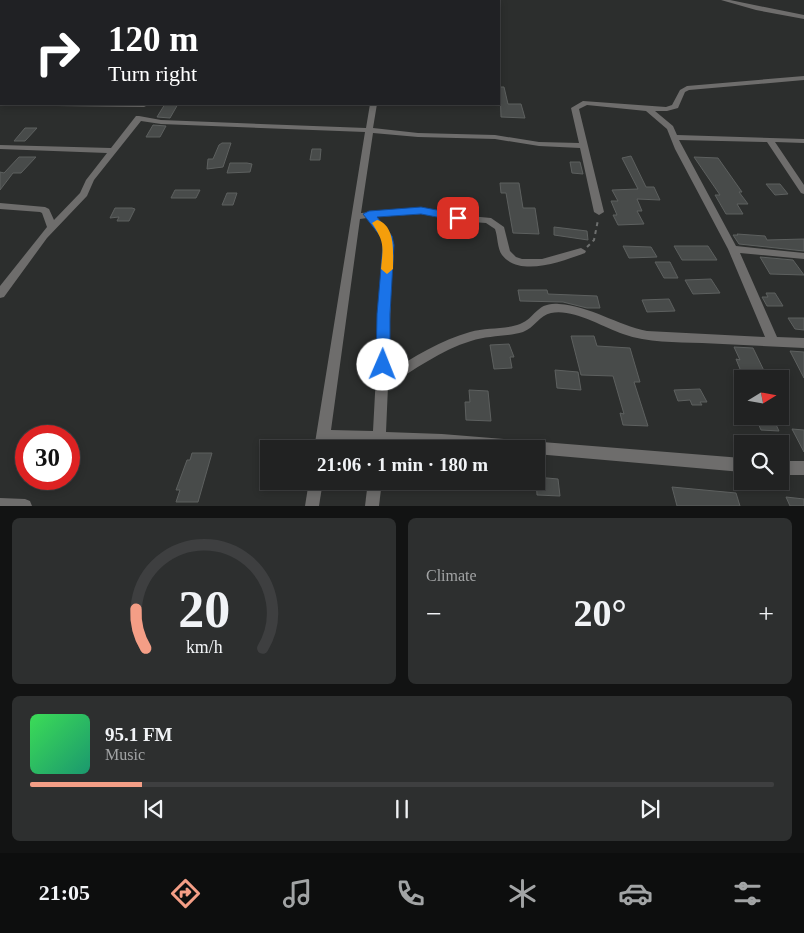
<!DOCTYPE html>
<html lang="en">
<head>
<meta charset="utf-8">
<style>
	:root { --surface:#212222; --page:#2d2f2f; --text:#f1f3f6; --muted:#a2a4a5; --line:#3e3f40; --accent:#f49e86 }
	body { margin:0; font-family:"Times New Roman",serif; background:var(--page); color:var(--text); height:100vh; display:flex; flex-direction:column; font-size:19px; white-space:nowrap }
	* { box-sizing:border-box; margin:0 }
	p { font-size:16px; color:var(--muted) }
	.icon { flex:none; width:28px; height:28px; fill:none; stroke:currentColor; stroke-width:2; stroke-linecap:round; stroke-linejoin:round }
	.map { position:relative; height:506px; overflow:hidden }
	.drawer { display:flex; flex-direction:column; gap:12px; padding:12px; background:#121313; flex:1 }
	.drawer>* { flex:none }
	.hud { position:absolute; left:0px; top:0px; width:500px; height:105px; box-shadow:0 2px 8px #0003,0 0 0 1px var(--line); background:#202124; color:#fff; overflow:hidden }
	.needle { width:32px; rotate:79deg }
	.fabs { position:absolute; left:734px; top:370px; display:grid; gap:10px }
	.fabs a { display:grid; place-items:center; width:55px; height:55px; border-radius:0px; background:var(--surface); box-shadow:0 2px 8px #0003,0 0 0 1px var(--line); font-size:25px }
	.speed { position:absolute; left:15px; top:425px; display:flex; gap:10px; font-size:25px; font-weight:700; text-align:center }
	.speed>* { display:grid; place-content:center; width:65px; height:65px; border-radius:50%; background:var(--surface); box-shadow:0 2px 8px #0003,0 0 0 1px var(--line); line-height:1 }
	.speed .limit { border:8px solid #d22; background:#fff; color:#111 }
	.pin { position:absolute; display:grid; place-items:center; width:42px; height:42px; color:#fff; margin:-21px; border-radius:10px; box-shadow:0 2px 8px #0006 }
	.me { position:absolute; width:55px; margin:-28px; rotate:1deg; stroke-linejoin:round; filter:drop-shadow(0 0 4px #0008) }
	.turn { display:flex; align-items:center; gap:18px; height:105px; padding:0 25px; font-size:22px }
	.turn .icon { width:65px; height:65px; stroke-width:2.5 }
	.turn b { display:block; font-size:35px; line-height:42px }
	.big { font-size:38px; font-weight:700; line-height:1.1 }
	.drawer .card { flex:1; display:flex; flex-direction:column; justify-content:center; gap:8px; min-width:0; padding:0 18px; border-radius:8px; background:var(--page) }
	.drawer .dial { align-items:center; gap:0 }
	.dial svg { height:130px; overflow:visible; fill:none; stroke:var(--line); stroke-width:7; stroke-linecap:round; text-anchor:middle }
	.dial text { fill:var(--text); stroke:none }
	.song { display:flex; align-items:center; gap:15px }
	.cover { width:60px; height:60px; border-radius:8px; background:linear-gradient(135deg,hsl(130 70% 55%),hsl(160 70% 35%)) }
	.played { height:5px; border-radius:2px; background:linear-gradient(90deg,var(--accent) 15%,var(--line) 15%) }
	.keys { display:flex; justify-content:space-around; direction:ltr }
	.heat { display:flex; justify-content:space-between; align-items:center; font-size:28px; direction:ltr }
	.drawer .tiles { flex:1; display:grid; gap:12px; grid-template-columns:1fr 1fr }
	.card:last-child { grid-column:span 2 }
	.trip { position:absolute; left:260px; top:440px; width:285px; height:50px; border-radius:0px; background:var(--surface); box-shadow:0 2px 8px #0003,0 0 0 1px var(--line); font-weight:700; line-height:50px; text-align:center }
	.tabs { display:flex; height:80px; justify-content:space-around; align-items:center; background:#0d0e0e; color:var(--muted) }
	.tabs .icon { width:35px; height:35px }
	.tabs .selected { color:var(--accent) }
	.tabs b { font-size:22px; color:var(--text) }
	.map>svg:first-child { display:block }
	.building { fill:#484b4a; stroke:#5d605f }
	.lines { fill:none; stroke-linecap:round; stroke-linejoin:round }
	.path { stroke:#6e706f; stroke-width:2; stroke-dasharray:4 4; stroke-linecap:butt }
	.minor { fill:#6e6d6c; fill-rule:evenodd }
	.route { fill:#1a73e8; stroke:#114b97 }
	.slow { fill:#f59e0b }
</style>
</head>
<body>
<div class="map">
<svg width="804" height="506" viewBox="0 0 804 506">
	<rect width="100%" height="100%" fill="#2c2e2d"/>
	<g class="building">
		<polygon points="500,87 504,87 508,104 521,104 525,118 501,117"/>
		<polygon points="165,104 178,104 170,118 157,117"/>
		<polygon points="153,125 166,126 160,137 146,137"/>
		<polygon points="25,128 37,128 25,141 14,141"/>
		<polygon points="222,143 231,143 223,167 207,169 208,159 213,159 219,145"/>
		<polygon points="312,149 321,149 320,160 310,160"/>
		<polygon points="631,156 646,187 654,187 660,200 637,199 642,211 637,211 644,224 618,225 613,215 617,215 611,201 618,201 612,190 638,189 622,158"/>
		<polygon points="19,157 36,157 21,173 13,173 0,190 0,172 4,173"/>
		<polygon points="694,157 718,158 742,192 739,192 748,204 737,204 743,214 726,214 715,195 720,195"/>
		<polygon points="570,162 580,162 583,174 572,173"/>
		<polygon points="230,163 247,163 252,164 250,172 227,173"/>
		<polygon points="500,183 519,183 523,208 535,208 539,234 513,233 506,193 501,193"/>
		<polygon points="766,184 780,184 788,194 775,195"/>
		<polygon points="175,190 200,190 196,198 171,198"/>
		<polygon points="227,193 237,193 233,205 222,205"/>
		<polygon points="115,208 132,208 135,209 129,221 117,221 119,217 110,218"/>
		<polygon points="554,227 587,231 588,240 554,235"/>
		<polygon points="737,234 765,236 767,240 804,239 804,251 739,244 733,235 738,235"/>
		<polygon points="623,246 651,247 657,257 629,258"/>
		<polygon points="674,246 708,246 717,260 682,260"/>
		<polygon points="760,257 793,260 804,275 770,274"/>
		<polygon points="655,262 670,262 678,278 664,278"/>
		<polygon points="711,279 720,293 693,294 685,280"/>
		<polygon points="518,290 547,290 548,294 597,296 600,308 587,308 563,302 520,301"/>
		<polygon points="766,293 775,293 783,306 767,306 762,297 768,297"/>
		<polygon points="669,299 675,311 647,312 642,300"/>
		<polygon points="788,318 804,318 804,330 795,329"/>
		<polygon points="571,336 594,336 597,346 630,348 640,382 634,382 648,426 623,425 620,413 624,414 613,376 581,375"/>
		<polygon points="509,344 514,357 510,357 512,368 494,369 490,345"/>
		<polygon points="734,347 753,348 768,379 744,379 736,359 740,360"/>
		<polygon points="790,351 804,352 804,378"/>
		<polygon points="555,370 578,372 581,390 557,388"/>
		<polygon points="700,389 707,402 700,402 702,405 692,405 690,400 678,401 674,390"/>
		<polygon points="469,390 488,391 491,421 466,420 465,402 470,402"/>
		<polygon points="755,416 772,416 779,431 761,430"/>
		<polygon points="792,429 804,430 804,452"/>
		<polygon points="192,453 212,453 198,502 176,502 180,490 176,490 187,460 190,460"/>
		<polygon points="536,477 558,479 560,496 537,495"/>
		<polygon points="672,487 736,493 740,506 677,506"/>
		<polygon points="786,497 804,499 804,506 790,506"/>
	</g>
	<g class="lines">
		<polyline class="path" points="587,247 594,240 598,220"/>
		<g class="minor">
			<polygon points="336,0 349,0 350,1 336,1"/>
			<polygon points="372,0 378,0 379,1 373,1"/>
			<polygon points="721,0 730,0 804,15 804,19 756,10"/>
			<rect x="0" y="4" width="1" height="4"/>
			<rect x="0" y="37" width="1" height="4"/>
			<rect x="0" y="64" width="1" height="4"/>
			<path d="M804,76V80L689,90L685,92L678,108L667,111H655L673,126L677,135L804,139V143L775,142L804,185V194L801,193L767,142L679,140L736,246L804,253V259L740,253L777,337L804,338V348C770,346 736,345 702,343C675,342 648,343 623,334C603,327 572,308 551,313C540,315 534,328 523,332C506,337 488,335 471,341C441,350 414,370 388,386L386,432L442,434L742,458V472L536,454V449H472L386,444V449H372V444L329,442L328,449H314L365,132L161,124L141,121L94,180L87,196L47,238L4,297L0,298V286L47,227L42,213L40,212L0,209V203L45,207L49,209L54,220L80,193L86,180L107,153L0,149V145L111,148L136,116H139L161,120L366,128L370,104H377L373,128L418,133L495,135L539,142L579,143L571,108L583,101L666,107L672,105L680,90L687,86ZM587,105L646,111L667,129L675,149L728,249L765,337L647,331C617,325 590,306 559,304C536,302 536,318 520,324C504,330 486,327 470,332C441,340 414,357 388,373L393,245L391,236L377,217L421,214L458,221L486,223L495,229C498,237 497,248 502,255C520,278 563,261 585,253L586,251L581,248L542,259H522L516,257L510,251L504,227L491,218L458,215L421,208L361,213L373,133L418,137L495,139L539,146L580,148L594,212L599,215L604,212L579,109ZM367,218L381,237L383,245L373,431L331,430L360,219Z"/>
			<polygon points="0,101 1,104 4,105 0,105"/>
			<polygon points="52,104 147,104 148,105 144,107 56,106"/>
			<rect x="780" y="461" width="24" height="14"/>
			<polygon points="309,481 323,481 319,506 305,506"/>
			<polygon points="368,481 382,481 379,506 365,506"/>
			<polygon points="0,498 25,499 30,501 32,506 0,506"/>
		</g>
	</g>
	<polygon class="route" points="421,207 458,214 463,218 458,221 421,214 377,217 392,236 394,245 390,314 390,365 388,369 383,371 378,369 376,365 377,314 383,245 381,237 363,214 369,211"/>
	<path class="slow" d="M377,220C396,225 393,254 393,269L387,274L381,269C383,246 385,243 372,223Z"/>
</svg>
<div class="fabs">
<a><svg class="needle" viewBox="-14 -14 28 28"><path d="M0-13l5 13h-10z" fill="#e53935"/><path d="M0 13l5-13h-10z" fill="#a2a4a5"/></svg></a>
<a><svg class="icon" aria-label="search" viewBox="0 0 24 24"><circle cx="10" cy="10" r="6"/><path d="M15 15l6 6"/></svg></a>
</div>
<div class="speed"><div class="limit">30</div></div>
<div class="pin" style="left:458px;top:218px;background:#d93025"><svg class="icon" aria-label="arrive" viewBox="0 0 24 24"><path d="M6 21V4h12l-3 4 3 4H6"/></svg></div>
<svg class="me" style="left:383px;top:365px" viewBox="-20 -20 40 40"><circle r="19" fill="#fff"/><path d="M0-13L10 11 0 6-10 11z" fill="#1a73e8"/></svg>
<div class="trip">21:06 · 1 min · 180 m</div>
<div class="hud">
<div class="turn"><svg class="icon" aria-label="right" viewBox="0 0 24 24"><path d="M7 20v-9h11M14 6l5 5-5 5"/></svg><div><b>120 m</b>Turn right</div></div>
</div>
</div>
<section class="drawer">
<div class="tiles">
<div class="card dial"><svg viewBox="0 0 100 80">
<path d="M14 69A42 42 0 1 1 86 69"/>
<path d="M14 69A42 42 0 0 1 8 45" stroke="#f49e86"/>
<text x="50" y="56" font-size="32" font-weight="700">20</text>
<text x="50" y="72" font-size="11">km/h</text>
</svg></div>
<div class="card"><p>Climate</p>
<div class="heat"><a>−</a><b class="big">20°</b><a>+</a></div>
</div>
<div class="card">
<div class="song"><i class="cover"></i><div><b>95.1 FM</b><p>Music</p></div></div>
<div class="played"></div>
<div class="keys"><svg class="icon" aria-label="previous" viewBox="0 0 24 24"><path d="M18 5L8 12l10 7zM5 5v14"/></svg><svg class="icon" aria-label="pause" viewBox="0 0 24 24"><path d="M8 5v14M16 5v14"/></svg><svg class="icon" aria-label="next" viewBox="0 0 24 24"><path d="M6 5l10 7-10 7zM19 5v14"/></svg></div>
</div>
</div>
</section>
<nav class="tabs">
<b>21:05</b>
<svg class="icon selected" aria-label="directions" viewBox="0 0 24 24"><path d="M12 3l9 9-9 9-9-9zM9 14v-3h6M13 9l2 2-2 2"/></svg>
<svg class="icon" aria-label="music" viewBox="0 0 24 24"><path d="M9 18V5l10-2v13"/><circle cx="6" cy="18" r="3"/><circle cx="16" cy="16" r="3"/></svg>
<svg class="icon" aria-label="phone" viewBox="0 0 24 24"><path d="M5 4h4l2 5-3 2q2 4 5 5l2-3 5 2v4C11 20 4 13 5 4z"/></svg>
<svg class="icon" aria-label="climate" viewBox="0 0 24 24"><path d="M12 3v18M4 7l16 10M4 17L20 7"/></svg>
<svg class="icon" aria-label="car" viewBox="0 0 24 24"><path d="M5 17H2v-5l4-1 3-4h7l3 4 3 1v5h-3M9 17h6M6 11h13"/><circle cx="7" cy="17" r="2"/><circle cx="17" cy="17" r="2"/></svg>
<svg class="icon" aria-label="filters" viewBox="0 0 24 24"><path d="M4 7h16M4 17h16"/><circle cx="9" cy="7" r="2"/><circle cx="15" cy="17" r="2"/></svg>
</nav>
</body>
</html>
